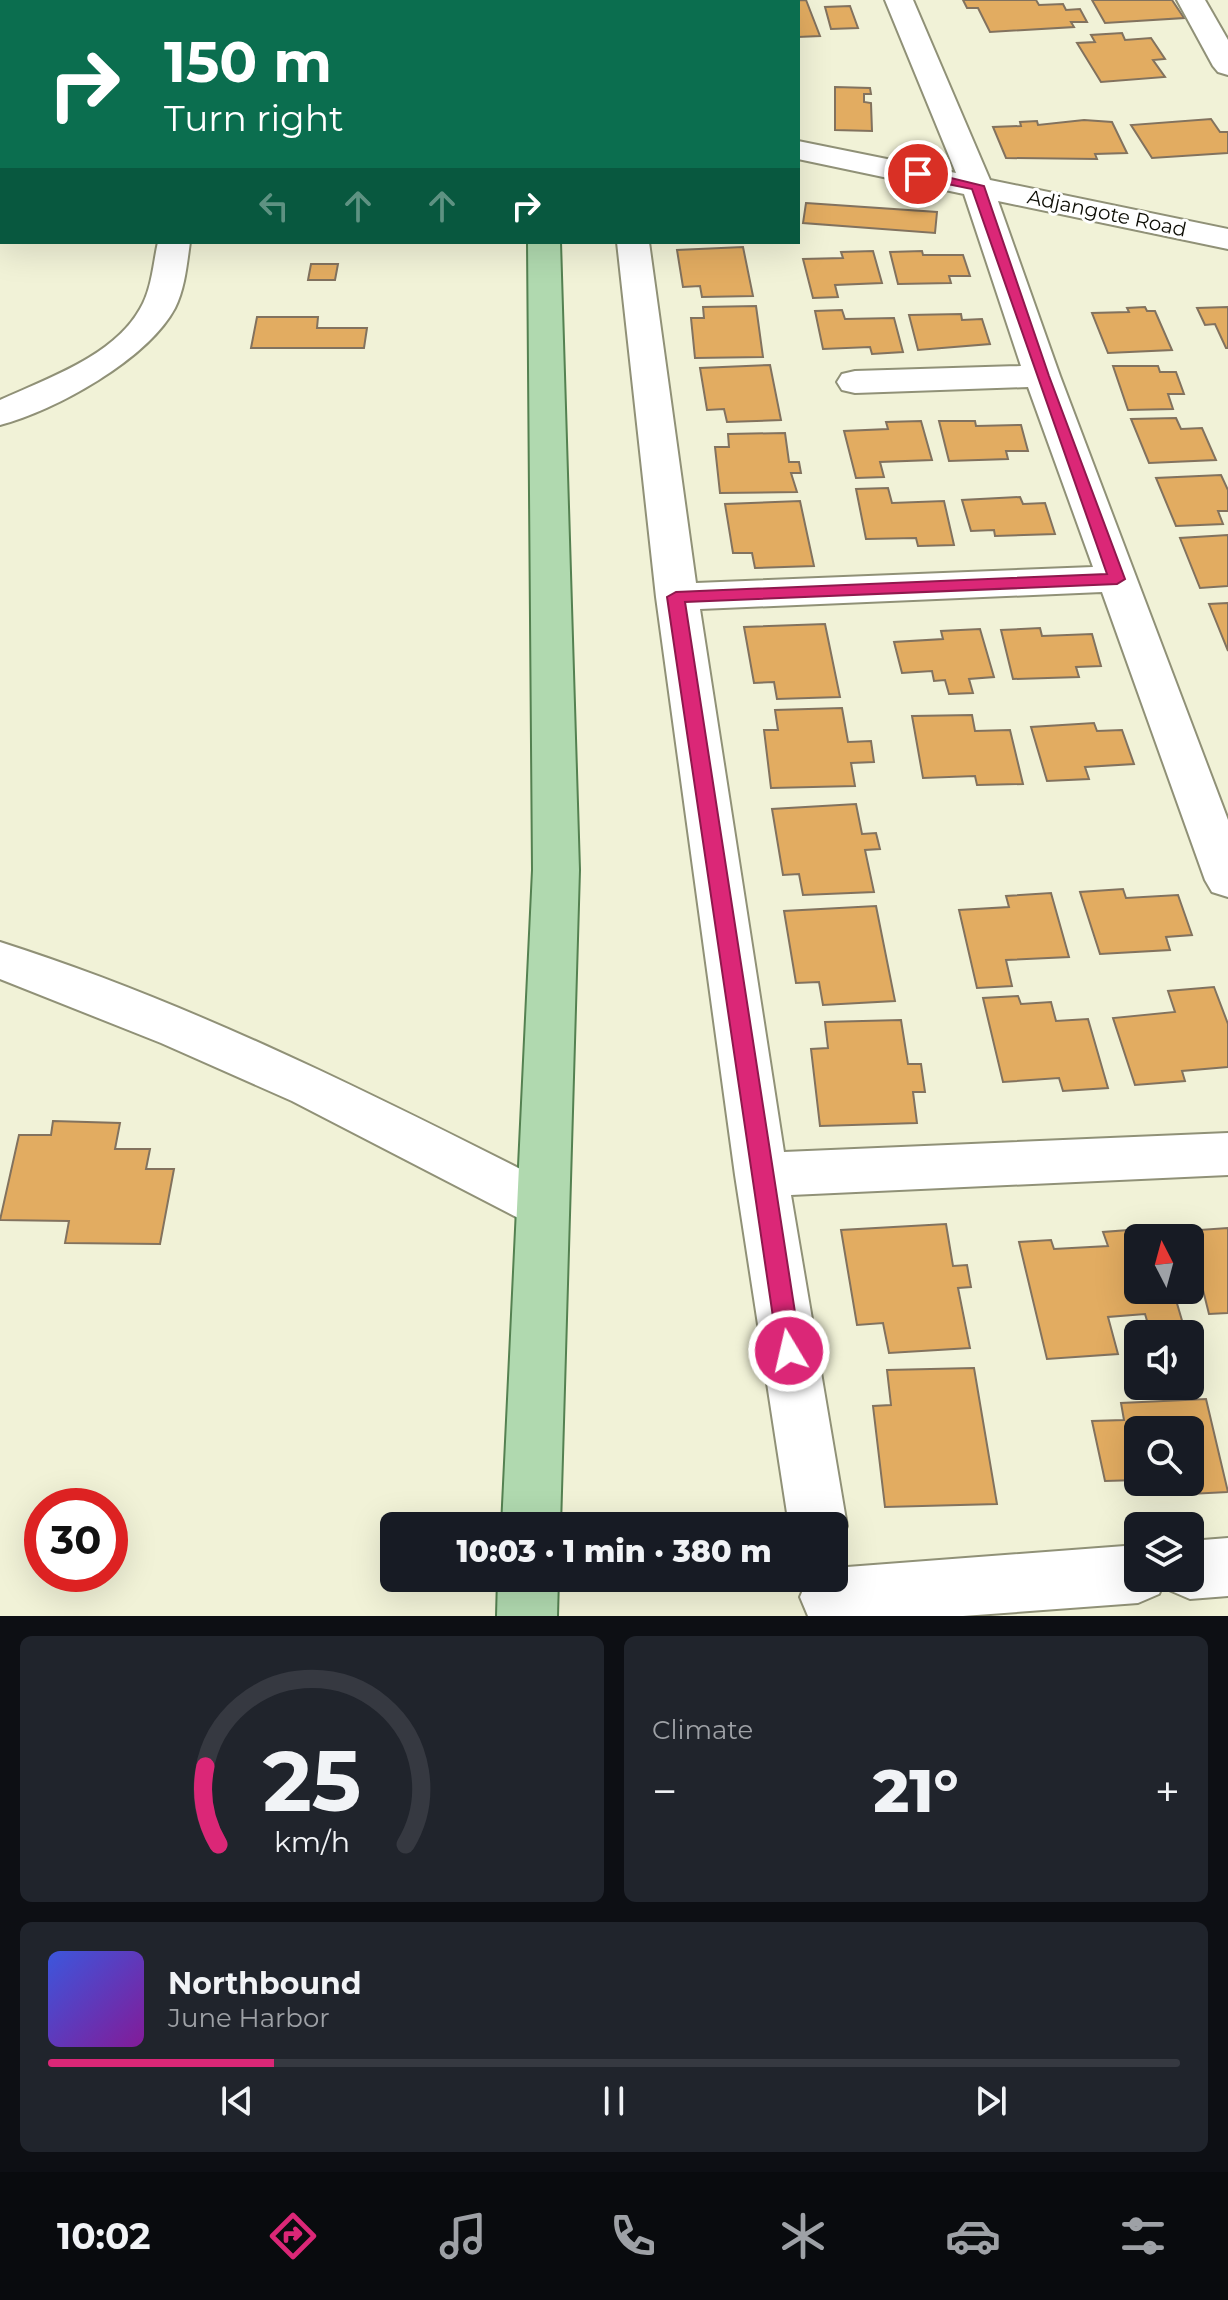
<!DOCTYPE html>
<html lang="en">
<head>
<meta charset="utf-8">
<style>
	:root { --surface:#171b24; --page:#20242c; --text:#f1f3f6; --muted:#9ea1a6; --line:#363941; --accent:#db2777 }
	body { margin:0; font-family:Montserrat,sans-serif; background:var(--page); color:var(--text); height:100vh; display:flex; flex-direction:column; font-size:30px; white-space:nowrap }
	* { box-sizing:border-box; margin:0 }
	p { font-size:26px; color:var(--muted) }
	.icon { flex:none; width:44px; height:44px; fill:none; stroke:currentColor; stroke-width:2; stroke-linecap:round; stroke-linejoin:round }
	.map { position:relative; height:1616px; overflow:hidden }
	.details { display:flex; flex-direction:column; gap:20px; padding:20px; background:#0d0f14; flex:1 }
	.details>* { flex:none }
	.banner { position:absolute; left:0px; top:0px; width:800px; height:244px; box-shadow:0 8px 32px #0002; background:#0b6e4f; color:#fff; overflow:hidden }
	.needle { width:52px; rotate:354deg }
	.tools { position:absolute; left:1124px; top:1224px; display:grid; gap:16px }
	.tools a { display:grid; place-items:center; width:80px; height:80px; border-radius:12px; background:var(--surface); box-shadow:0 8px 32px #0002; font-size:40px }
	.speed { position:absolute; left:24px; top:1488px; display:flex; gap:16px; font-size:40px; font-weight:700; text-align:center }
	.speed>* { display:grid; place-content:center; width:104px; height:104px; border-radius:50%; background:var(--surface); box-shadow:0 8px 32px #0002; line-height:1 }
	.speed .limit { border:12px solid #d22; background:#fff; color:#111 }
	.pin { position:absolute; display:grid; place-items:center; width:68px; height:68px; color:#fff; margin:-34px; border:4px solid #fff; border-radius:50%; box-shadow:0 2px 8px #0007 }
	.me { position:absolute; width:88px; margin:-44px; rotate:351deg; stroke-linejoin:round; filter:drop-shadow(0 0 6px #0008) }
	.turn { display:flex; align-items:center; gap:28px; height:168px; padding:0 32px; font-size:36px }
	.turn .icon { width:104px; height:104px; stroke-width:2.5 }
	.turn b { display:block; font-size:56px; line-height:68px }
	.lanes { display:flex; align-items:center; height:76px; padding:0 32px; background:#0003; justify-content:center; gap:40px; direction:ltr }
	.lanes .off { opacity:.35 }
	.big { font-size:60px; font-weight:800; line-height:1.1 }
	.details .widget { flex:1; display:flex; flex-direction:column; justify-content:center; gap:12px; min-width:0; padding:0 28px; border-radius:12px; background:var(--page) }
	.details .dial { align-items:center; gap:0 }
	.dial svg { height:208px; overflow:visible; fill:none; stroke:var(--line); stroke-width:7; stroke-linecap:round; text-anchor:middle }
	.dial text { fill:var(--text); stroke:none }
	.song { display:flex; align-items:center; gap:24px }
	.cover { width:96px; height:96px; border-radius:12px; background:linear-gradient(135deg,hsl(230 70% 55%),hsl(290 70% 35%)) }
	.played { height:8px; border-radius:4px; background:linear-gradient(90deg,var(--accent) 20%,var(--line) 20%) }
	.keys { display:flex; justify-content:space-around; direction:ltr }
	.heat { display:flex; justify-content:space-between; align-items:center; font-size:44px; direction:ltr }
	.details .tiles { flex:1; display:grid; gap:20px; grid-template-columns:1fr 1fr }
	.widget:last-child { grid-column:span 2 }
	.trip { position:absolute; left:380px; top:1512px; width:468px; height:80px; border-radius:12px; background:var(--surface); box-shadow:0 8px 32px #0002; font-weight:800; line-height:80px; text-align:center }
	.dock { display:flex; height:128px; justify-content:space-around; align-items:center; background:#090b0e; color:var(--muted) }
	.dock .icon { width:56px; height:56px }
	.dock .current { color:var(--accent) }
	.dock b { font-size:36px; color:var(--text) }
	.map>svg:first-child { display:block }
	.building { fill:#e2ac61; stroke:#82725e; stroke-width:2 }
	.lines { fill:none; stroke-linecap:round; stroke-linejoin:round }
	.minor-casing { stroke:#909177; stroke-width:4 }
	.major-casing { stroke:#548151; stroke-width:4 }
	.minor { fill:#fff; fill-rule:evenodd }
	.major { fill:#b0d9af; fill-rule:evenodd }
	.route { fill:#db2777; stroke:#8e194d; stroke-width:2 }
	.labels { text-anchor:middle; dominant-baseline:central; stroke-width:6; stroke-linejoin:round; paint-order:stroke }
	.far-street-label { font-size:20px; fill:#0d0d05; stroke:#fff }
</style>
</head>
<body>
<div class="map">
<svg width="1228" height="1616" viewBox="0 0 1228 1616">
	<rect width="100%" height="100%" fill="#f1f2d7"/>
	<g class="building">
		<polygon points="806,0 820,36 798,37 798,2 765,2"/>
		<polygon points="963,0 1036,0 1039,5 1063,4 1066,10 1080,9 1087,22 1071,22 1074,27 990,32 978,8 967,8"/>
		<polygon points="1092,0 1172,0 1184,18 1105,23"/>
		<polygon points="850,6 858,28 831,29 825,7"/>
		<polygon points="1122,33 1125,40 1151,38 1165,59 1153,60 1165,77 1101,82 1077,43 1095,42 1091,35"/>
		<polygon points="835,87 870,88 871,94 864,94 864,102 871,103 872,131 835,130"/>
		<polygon points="1211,119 1220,132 1228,132 1228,153 1152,158 1131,125"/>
		<polygon points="1084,120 1112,122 1127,153 1095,154 1097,159 1006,158 993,127 1021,126 1020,122 1037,121 1038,125"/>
		<polygon points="806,203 937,212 935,233 803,223"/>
		<polygon points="743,247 753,296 702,297 700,286 683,287 677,250"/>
		<polygon points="873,251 882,283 835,285 838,297 813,298 803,259 843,258 841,252"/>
		<polygon points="922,251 923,255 963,255 970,276 949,276 951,283 898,284 890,252"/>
		<polygon points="311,264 338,264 335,280 308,280"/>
		<polygon points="756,306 763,357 695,358 691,318 704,318 703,307"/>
		<polygon points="1145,307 1147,311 1155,311 1172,350 1108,353 1092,313 1129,312 1127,308"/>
		<polygon points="1228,307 1228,348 1226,348 1215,324 1205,325 1197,308"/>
		<polygon points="842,310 845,319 894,318 903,352 872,354 870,347 823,349 815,311"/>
		<polygon points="961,314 962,320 982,319 990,344 918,350 909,315"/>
		<polygon points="257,317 318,317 317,328 367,328 364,348 251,348"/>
		<polygon points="770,365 781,420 727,422 724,409 707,410 700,368"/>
		<polygon points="1113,366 1158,366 1160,372 1176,372 1184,394 1168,394 1173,409 1128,410"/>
		<polygon points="1176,418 1181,429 1202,428 1216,460 1149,463 1131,419"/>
		<polygon points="921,421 932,460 880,462 884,477 856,478 844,431 888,429 886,422"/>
		<polygon points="939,421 975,421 976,426 1021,425 1028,451 1006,451 1008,459 949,461"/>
		<polygon points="785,433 789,462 799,462 801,473 791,473 797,492 720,493 715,447 729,447 728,434"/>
		<polygon points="1221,475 1228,490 1228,511 1218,511 1223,524 1176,526 1156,478"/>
		<polygon points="888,488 892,503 944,501 954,545 918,546 916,538 866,539 856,489"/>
		<polygon points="1020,497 1023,504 1045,503 1055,534 995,536 994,530 971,531 962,500"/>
		<polygon points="800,501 814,566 755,568 752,553 733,553 725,504"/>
		<polygon points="1228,535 1228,586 1200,588 1180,538"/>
		<polygon points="1228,603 1228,651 1209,604"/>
		<polygon points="825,624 840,697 777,699 774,682 754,683 744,627"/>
		<polygon points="1040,628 1042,636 1092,634 1101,666 1076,667 1079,677 1013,679 1001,630"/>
		<polygon points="980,629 994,677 969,679 973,693 949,694 945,680 934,681 932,671 902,673 894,642 943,639 941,631"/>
		<polygon points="842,708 848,742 871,741 874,762 851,763 855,786 771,788 764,730 778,730 775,710"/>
		<polygon points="972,715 975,731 1010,730 1023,784 977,785 975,776 923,778 912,716"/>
		<polygon points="1094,723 1097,731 1122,730 1134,764 1085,767 1089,779 1047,781 1031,727"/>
		<polygon points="856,804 862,834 876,833 880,849 865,850 874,892 803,895 799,874 783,875 772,809"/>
		<polygon points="1123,889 1126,898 1178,895 1192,935 1166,937 1170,950 1100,954 1080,892"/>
		<polygon points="1051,893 1069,957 1006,960 1012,986 977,988 959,910 1009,907 1006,896"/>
		<polygon points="876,906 895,1001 823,1005 819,982 796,983 784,911"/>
		<polygon points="1214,987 1228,1024 1228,1067 1182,1071 1185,1081 1135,1085 1113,1018 1175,1012 1168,991"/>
		<polygon points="1018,996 1021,1004 1051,1002 1056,1021 1088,1019 1108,1088 1063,1091 1059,1078 1003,1082 983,998"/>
		<polygon points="901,1020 908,1064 921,1064 925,1092 913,1092 917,1123 820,1126 811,1049 828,1048 825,1022"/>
		<polygon points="53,1121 120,1123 115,1149 150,1149 146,1169 174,1169 160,1244 65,1243 69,1221 0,1220 19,1135 51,1135"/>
		<polygon points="946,1224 953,1266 967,1265 971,1287 958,1288 970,1348 889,1353 883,1323 857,1325 841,1230"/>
		<polygon points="1155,1228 1157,1238 1138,1238 1138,1290 1173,1290 1186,1334 1151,1334 1145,1314 1108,1317 1118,1354 1047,1359 1019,1242 1051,1240 1054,1249 1108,1246 1103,1232"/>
		<polygon points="1228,1228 1228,1313 1209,1314 1190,1238 1184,1231"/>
		<polygon points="974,1368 997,1504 885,1507 873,1406 891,1405 887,1370"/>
		<polygon points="1206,1399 1228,1492 1170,1495 1167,1482 1190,1482 1190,1430 1138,1430 1138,1480 1105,1481 1092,1421 1124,1420 1121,1403"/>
	</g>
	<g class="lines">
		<g class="minor-casing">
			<g id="minor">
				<rect x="207" y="0" width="28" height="2"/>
				<polygon points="885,0 913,0 990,180 1228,229 1228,249 998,201 1060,376 1228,820 1228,897 1212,892 1205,880 1102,592 700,609 784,1152 1228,1133 1228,1175 791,1195 847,1526 839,1546 834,1547 834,1526 789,1526 735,1175 656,597 617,242 649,242 696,583 1093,567 1028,387 855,393 842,390 837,382 842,374 855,371 1021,366 964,194 798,159 798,141 956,173"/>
				<polygon points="1177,0 1205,0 1228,40 1228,75 1218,72 1213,66"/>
				<polygon points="2,68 2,86 0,87 0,69"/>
				<path d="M158,242H190C187,263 185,288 175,308C148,359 55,411 0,425V400C46,379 114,356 140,309C152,289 153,264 158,242Z"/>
				<path d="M0,942C195,1004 378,1097 560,1189L568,1205L560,1221L542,1227L524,1221L292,1101L161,1043L0,979Z"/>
				<polygon points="1228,1538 1228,1596 1190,1599 1169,1590 1165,1580 1159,1594 1138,1603 963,1616 808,1616 800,1597 808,1578 834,1578 834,1568 1138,1545 1138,1578 1190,1578 1190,1541"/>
			</g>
		</g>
		<g class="major-casing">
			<g id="major">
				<rect x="519" y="0" width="28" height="2"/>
				<polygon points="528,242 560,242 579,870 560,1526 502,1526 533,870"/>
				<polygon points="498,1578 558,1578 557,1616 497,1616"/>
			</g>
		</g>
		<use href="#minor" class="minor"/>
		<use href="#major" class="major"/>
	</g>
	<polygon class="route" points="918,170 984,186 1049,376 1125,579 1117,584 685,602 801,1351 797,1358 789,1361 781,1358 778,1351 667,597 676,592 1107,574 972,189 913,177 913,171"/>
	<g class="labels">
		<g class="far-street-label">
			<text transform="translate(1107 213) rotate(12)">Adjangote Road</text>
		</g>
	</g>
</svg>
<div class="tools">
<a><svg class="needle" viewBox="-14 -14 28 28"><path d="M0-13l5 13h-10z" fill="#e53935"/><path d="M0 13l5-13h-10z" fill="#9ea1a6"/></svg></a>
<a><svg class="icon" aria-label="sound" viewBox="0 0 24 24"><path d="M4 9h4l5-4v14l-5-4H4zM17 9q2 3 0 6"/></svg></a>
<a><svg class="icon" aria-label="search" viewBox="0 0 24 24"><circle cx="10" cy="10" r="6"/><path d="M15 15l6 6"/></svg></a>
<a><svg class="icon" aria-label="layers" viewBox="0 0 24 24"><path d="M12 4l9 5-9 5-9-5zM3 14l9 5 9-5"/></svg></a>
</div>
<div class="speed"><div class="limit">30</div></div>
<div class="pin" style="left:918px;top:174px;background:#d93025"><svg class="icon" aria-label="arrive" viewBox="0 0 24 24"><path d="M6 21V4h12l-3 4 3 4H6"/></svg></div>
<svg class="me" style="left:789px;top:1351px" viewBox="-20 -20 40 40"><circle r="17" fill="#db2777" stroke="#fff" stroke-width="3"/><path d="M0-11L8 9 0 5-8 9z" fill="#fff"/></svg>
<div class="trip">10:03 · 1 min · 380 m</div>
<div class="banner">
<div class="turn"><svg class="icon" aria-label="right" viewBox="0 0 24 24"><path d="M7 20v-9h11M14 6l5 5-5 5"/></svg><div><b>150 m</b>Turn right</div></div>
<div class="lanes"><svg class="icon off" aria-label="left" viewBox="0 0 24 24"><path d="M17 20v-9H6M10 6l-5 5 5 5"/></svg><svg class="icon off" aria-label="ahead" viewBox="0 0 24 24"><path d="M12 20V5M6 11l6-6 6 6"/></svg><svg class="icon off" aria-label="ahead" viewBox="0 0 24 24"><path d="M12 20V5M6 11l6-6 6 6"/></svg><svg class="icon" aria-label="right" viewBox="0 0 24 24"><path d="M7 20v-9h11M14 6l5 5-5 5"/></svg></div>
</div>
</div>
<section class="details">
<div class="tiles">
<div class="widget dial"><svg viewBox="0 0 100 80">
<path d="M14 69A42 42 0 1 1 86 69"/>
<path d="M14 69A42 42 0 0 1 9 39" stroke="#db2777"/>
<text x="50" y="56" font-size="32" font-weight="700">25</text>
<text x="50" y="72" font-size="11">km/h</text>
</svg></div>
<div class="widget"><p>Climate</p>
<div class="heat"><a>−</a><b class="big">21°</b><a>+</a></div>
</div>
<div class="widget">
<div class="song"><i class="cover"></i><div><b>Northbound</b><p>June Harbor</p></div></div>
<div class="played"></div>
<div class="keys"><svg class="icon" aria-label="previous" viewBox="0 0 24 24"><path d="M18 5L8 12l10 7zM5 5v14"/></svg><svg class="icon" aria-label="pause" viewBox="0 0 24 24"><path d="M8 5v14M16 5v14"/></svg><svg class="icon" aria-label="next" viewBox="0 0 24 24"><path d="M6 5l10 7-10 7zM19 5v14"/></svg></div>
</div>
</div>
</section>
<nav class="dock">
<b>10:02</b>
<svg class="icon current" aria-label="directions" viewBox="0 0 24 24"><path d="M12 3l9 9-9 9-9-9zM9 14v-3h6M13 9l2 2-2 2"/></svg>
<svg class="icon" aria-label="music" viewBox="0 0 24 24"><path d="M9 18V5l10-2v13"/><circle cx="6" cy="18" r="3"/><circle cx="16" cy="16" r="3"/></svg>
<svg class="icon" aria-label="phone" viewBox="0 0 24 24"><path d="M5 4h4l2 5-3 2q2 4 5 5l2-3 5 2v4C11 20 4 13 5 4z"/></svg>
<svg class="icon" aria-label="climate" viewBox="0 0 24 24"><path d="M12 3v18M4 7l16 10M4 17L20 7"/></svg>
<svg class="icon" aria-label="car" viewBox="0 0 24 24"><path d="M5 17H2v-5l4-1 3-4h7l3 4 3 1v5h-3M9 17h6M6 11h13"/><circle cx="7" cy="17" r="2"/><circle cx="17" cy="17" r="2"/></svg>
<svg class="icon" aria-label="filters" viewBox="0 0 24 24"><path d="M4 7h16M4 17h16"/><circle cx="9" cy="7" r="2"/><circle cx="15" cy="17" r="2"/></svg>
</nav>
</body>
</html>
